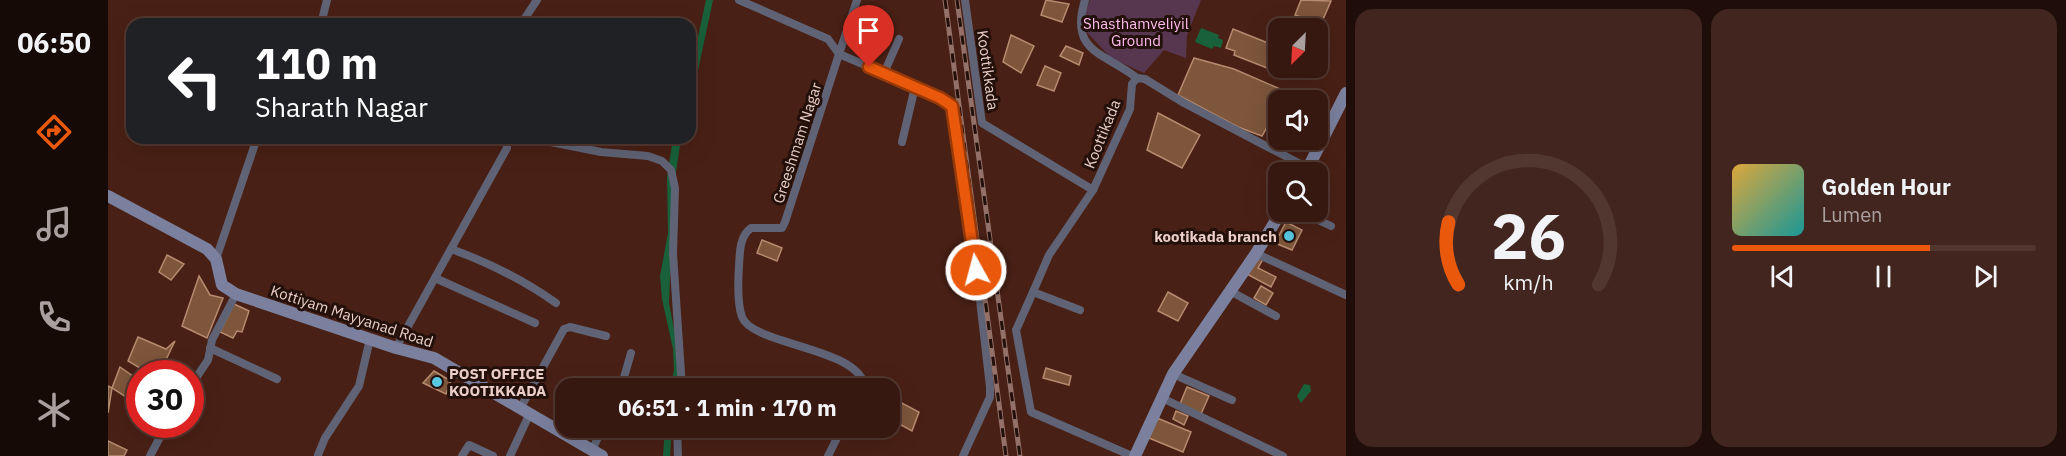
<!DOCTYPE html>
<html lang="en">
<head>
<meta charset="utf-8">
<style>
	:root { --surface:#371810; --page:#42251e; --text:#f1f3f6; --muted:#aaa09f; --line:#513730; --accent:#ea580c }
	body { margin:0; font-family:"IBM Plex Sans",sans-serif; background:var(--page); color:var(--text); height:100vh; display:flex; flex-direction:column; font-size:22px; white-space:nowrap }
	* { box-sizing:border-box; margin:0 }
	p { font-size:20px; color:var(--muted) }
	.icon { flex:none; width:33px; height:33px; fill:none; stroke:currentColor; stroke-width:2; stroke-linecap:round; stroke-linejoin:round }
	.map { position:relative; flex:1; overflow:hidden }
	.drawer { display:flex; flex-direction:column; gap:9px; padding:9px; background:#1e0d09; width:720px }
	.drawer>* { flex:none }
	.guide { position:absolute; left:18px; top:18px; width:570px; height:126px; border-radius:18px; box-shadow:0 6px 24px #0002,0 0 0 2px var(--line); background:#202124; color:#fff; overflow:hidden }
	.needle { width:39px; rotate:204deg }
	.tools { position:absolute; left:1160px; top:18px; display:grid; gap:12px }
	.tools a { display:grid; place-items:center; width:60px; height:60px; border-radius:12px; background:var(--surface); box-shadow:0 6px 24px #0002,0 0 0 2px var(--line); font-size:30px }
	.speed { position:absolute; left:18px; top:360px; display:flex; gap:12px; font-size:30px; font-weight:700; text-align:center }
	.speed>* { display:grid; place-content:center; width:78px; height:78px; border-radius:50%; background:var(--surface); box-shadow:0 6px 24px #0002,0 0 0 2px var(--line); line-height:1 }
	.speed .limit { border:9px solid #d22; background:#fff; color:#111 }
	.pin { position:absolute; display:grid; place-items:center; width:51px; height:51px; color:#fff; margin:-62px -26px; border-radius:50% 50% 50% 0; rotate:-45deg; box-shadow:0 0 6px #0007 }
	.pin .icon { rotate:45deg }
	.me { position:absolute; width:66px; margin:-33px; rotate:353deg; stroke-linejoin:round; filter:drop-shadow(0 0 4px #0008) }
	.turn { display:flex; align-items:center; gap:21px; height:126px; padding:0 30px; font-size:27px }
	.turn .icon { width:78px; height:78px; stroke-width:2.5 }
	.turn b { display:block; font-size:42px; line-height:51px }
	.drawer .card { flex:1; display:flex; flex-direction:column; justify-content:center; gap:9px; min-width:0; padding:0 21px; border-radius:18px; background:var(--page) }
	.drawer .dial { align-items:center; gap:0 }
	.dial svg { height:156px; overflow:visible; fill:none; stroke:var(--line); stroke-width:7; stroke-linecap:round; text-anchor:middle }
	.dial text { fill:var(--text); stroke:none }
	.song { display:flex; align-items:center; gap:18px }
	.cover { width:72px; height:72px; border-radius:9px; background:linear-gradient(135deg,hsl(40 70% 55%),hsl(180 70% 35%)) }
	.played { height:6px; border-radius:3px; background:linear-gradient(90deg,var(--accent) 65%,var(--line) 65%) }
	.keys { display:flex; justify-content:space-around; direction:ltr }
	.drawer .tiles { flex:1; display:grid; gap:9px; grid-template-columns:repeat(2,1fr) }
	.trip { position:absolute; left:447px; top:378px; width:345px; height:60px; border-radius:18px; background:var(--surface); box-shadow:0 6px 24px #0002,0 0 0 2px var(--line); font-weight:700; line-height:60px; text-align:center }
	main { display:flex; flex:1; min-height:0 }
	.menu { display:flex; flex-direction:column; width:108px; justify-content:space-around; align-items:center; background:#160a06; color:var(--muted) }
	.menu .icon { width:42px; height:42px }
	.menu .selected { color:var(--accent) }
	.menu b { font-size:27px; color:var(--text) }
	.map>svg:first-child { display:block }
	.green { fill:#573750 }
	.water { fill:#18613a }
	.building { fill:#7d563b; stroke:#b68b6f; stroke-width:1.5 }
	.lines { fill:none; stroke-linecap:round; stroke-linejoin:round }
	.street { stroke:#5f6375; stroke-width:8 }
	.secondary { stroke:#7a809d; stroke-width:12 }
	.rail-casing { stroke:#947168; stroke-width:5 }
	.rail { stroke:#23100b; stroke-width:3; stroke-dasharray:9; stroke-linecap:butt }
	.route-casing { stroke:#983908; stroke-width:15 }
	.route { stroke:#ea580c; stroke-width:10 }
	.poi-dot { fill:#57c9e3; stroke:#23100b; stroke-width:2 }
	.labels { text-anchor:middle; dominant-baseline:central; stroke-width:6; stroke-linejoin:round; paint-order:stroke }
	.park-label { font-size:15px; fill:#ffbcef; stroke:#23100b }
	.street-label { font-size:15px; fill:#eacec7; stroke:#23100b }
	.poi-label { font-size:15px; font-weight:bold; fill:#eacec7; stroke:#23100b; text-anchor:end }
</style>
</head>
<body>
<main>
<nav class="menu">
<b>06:50</b>
<svg class="icon selected" aria-label="directions" viewBox="0 0 24 24"><path d="M12 3l9 9-9 9-9-9zM9 14v-3h6M13 9l2 2-2 2"/></svg>
<svg class="icon" aria-label="music" viewBox="0 0 24 24"><path d="M9 18V5l10-2v13"/><circle cx="6" cy="18" r="3"/><circle cx="16" cy="16" r="3"/></svg>
<svg class="icon" aria-label="phone" viewBox="0 0 24 24"><path d="M5 4h4l2 5-3 2q2 4 5 5l2-3 5 2v4C11 20 4 13 5 4z"/></svg>
<svg class="icon" aria-label="climate" viewBox="0 0 24 24"><path d="M12 3v18M4 7l16 10M4 17L20 7"/></svg>
</nav>
<div class="map">
<svg width="1238" height="456" viewBox="0 0 1238 456">
	<rect width="100%" height="100%" fill="#492015"/>
	<polygon class="green" points="982,0 1093,0 1079,35 1078,58 1056,50 1036,73 1003,58 976,29 977,11"/>
	<g class="water">
		<polygon points="598,0 605,0 582,108 582,74"/>
		<polygon points="1093,28 1111,35 1110,38 1115,40 1113,48 1106,46 1104,49 1087,42"/>
		<polygon points="565,138 573,138 565,193 561,303 572,360 568,388 562,388 566,370 565,349 554,299 552,276 560,233 559,177"/>
		<polygon points="1196,384 1202,385 1203,391 1193,403 1189,396"/>
		<polygon points="557,428 564,428 562,456 555,456"/>
	</g>
	<g class="building">
		<polygon points="938,0 961,4 954,22 933,15"/>
		<polygon points="1193,0 1223,1 1213,24 1187,15"/>
		<polygon points="1125,29 1170,47 1167,71 1126,55 1127,51 1118,48"/>
		<polygon points="903,35 926,46 913,73 895,62"/>
		<polygon points="958,46 975,53 971,65 952,56"/>
		<polygon points="1086,58 1126,69 1179,92 1174,100 1170,100 1170,108 1154,136 1130,127 1070,95"/>
		<polygon points="937,66 953,73 946,91 929,85"/>
		<polygon points="1050,113 1092,135 1074,168 1039,150"/>
		<polygon points="1178,222 1194,230 1184,250 1167,243"/>
		<polygon points="654,240 674,248 669,261 649,253"/>
		<polygon points="59,255 76,264 63,280 51,272"/>
		<polygon points="1147,255 1155,259 1150,268 1168,277 1163,287 1137,273"/>
		<polygon points="91,276 102,295 115,298 99,338 74,326"/>
		<polygon points="1153,286 1165,293 1158,305 1146,298"/>
		<polygon points="1060,292 1080,303 1070,321 1050,311"/>
		<polygon points="126,304 141,311 134,332 129,331 125,338 112,332"/>
		<polygon points="30,337 58,349 67,341 51,374 42,374 20,361"/>
		<polygon points="12,367 32,381 21,399 4,388"/>
		<polygon points="938,368 963,376 961,385 935,378"/>
		<polygon points="326,371 343,381 338,394 315,383"/>
		<polygon points="32,383 32,406 21,399"/>
		<polygon points="0,386 4,388 0,413"/>
		<polygon points="1079,387 1101,396 1093,414 1072,404"/>
		<polygon points="786,399 811,412 804,431 782,419 782,408"/>
		<polygon points="1068,411 1080,416 1076,425 1065,419"/>
		<polygon points="1049,418 1083,432 1075,452 1041,438"/>
		<polygon points="0,441 19,450 16,456 0,456"/>
	</g>
	<g class="lines">
		<g class="street">
			<path d="M631,0L720,39L731,54L677,222L674,228H643C631,237 632,253 631,266C630,281 629,303 634,317C645,346 753,347 757,388"/>
			<polyline points="749,0 731,54 832,97 844,106 866,248 882,387 882,397 855,456"/>
			<polyline points="857,0 874,123 985,190"/>
			<path d="M977,0C961,52 995,52 1029,78"/>
			<polyline points="214,22 223,24"/>
			<polyline points="213,24 219,0"/>
			<polyline points="413,24 429,0"/>
			<polyline points="776,73 791,39"/>
			<polyline points="423,138 493,152 540,156 554,161 563,170 567,188 565,254 574,388"/>
			<polyline points="794,142 807,87"/>
			<polyline points="1193,212 1223,226"/>
			<path d="M343,249C382,263 414,279 448,303"/>
			<polyline points="1147,253 1238,295"/>
			<polyline points="108,259 149,138"/>
			<polyline points="327,278 427,323"/>
			<polyline points="1122,291 1168,316"/>
			<polyline points="925,292 908,330 923,412 1024,456"/>
			<polyline points="972,310 925,292 941,255 985,190 1022,109 1024,84 1029,78 1037,79 1076,103 1200,168"/>
			<polyline points="102,348 169,379"/>
			<polyline points="288,348 399,148 398,138"/>
			<polyline points="1065,374 1124,400"/>
			<polyline points="82,387 100,360 104,340 128,294"/>
			<polyline points="513,388 523,353"/>
			<polyline points="1054,398 1175,456"/>
			<polyline points="413,407 456,329 462,327 498,336"/>
			<polyline points="569,428 570,456"/>
			<polyline points="484,451 494,428"/>
			<polyline points="210,455 217,438 251,386 262,339"/>
			<polyline points="42,456 59,424"/>
			<polyline points="354,456 361,445 385,456"/>
			<polyline points="402,456 422,413"/>
			<polyline points="720,456 734,428"/>
		</g>
		<g class="secondary">
			<polyline points="1198,172 1238,93"/>
			<polyline points="0,196 99,249 108,259 114,285 128,294 288,348 326,358 494,456"/>
			<polyline points="1027,456 1065,374 1147,255 1173,212"/>
		</g>
		<g class="rail-casing">
			<g id="rail">
				<polyline points="837,0 898,456"/>
				<polyline points="849,0 912,456"/>
			</g>
		</g>
		<use href="#rail" class="rail"/>
	</g>
	<g class="lines">
		<g class="route-casing">
			<polyline id="route" points="761,67 832,98 844,106 868,270"/>
		</g>
		<use href="#route" class="route"/>
	</g>
	<g class="poi-dot">
		<circle cx="1181" cy="236" r="6"/>
		<circle cx="329" cy="382" r="6"/>
	</g>
	<g class="labels">
		<g class="park-label">
			<text x="1028" y="23">Shasthamveliyil<tspan x="1028" dy="17">Ground</tspan></text>
		</g>
		<g class="street-label">
			<text transform="translate(880 70) rotate(82)">Koottikkada</text>
			<text transform="translate(994 134) rotate(-68)">Koottikada</text>
			<text transform="translate(689 143) rotate(-72)">Greeshmam Nagar</text>
			<text transform="translate(244 316) rotate(18)">Kottiyam Mayyanad Road</text>
		</g>
		<g class="poi-label">
			<text x="1169" y="236">kootikada branch</text>
			<text x="341" y="373" text-anchor="start">POST OFFICE<tspan x="341" dy="17">KOOTIKKADA</tspan></text>
		</g>
	</g>
</svg>
<div class="tools">
<a><svg class="needle" viewBox="-14 -14 28 28"><path d="M0-13l5 13h-10z" fill="#e53935"/><path d="M0 13l5-13h-10z" fill="#aaa09f"/></svg></a>
<a><svg class="icon" aria-label="sound" viewBox="0 0 24 24"><path d="M4 9h4l5-4v14l-5-4H4zM17 9q2 3 0 6"/></svg></a>
<a><svg class="icon" aria-label="search" viewBox="0 0 24 24"><circle cx="10" cy="10" r="6"/><path d="M15 15l6 6"/></svg></a>
</div>
<div class="speed"><div class="limit">30</div></div>
<div class="pin" style="left:761px;top:67px;background:#d93025"><svg class="icon" aria-label="arrive" viewBox="0 0 24 24"><path d="M6 21V4h12l-3 4 3 4H6"/></svg></div>
<svg class="me" style="left:868px;top:270px" viewBox="-20 -20 40 40"><circle r="17" fill="#ea580c" stroke="#fff" stroke-width="3"/><path d="M0-11L8 9 0 5-8 9z" fill="#fff"/></svg>
<div class="trip">06:51 · 1 min · 170 m</div>
<div class="guide">
<div class="turn"><svg class="icon" aria-label="left" viewBox="0 0 24 24"><path d="M17 20v-9H6M10 6l-5 5 5 5"/></svg><div><b>110 m</b>Sharath Nagar</div></div>
</div>
</div>
<section class="drawer">
<div class="tiles">
<div class="card dial"><svg viewBox="0 0 100 80">
<path d="M14 69A42 42 0 1 1 86 69"/>
<path d="M14 69A42 42 0 0 1 9 37" stroke="#ea580c"/>
<text x="50" y="56" font-size="32" font-weight="700">26</text>
<text x="50" y="72" font-size="11">km/h</text>
</svg></div>
<div class="card">
<div class="song"><i class="cover"></i><div><b>Golden Hour</b><p>Lumen</p></div></div>
<div class="played"></div>
<div class="keys"><svg class="icon" aria-label="previous" viewBox="0 0 24 24"><path d="M18 5L8 12l10 7zM5 5v14"/></svg><svg class="icon" aria-label="pause" viewBox="0 0 24 24"><path d="M8 5v14M16 5v14"/></svg><svg class="icon" aria-label="next" viewBox="0 0 24 24"><path d="M6 5l10 7-10 7zM19 5v14"/></svg></div>
</div>
</div>
</section>
</main>
</body>
</html>
